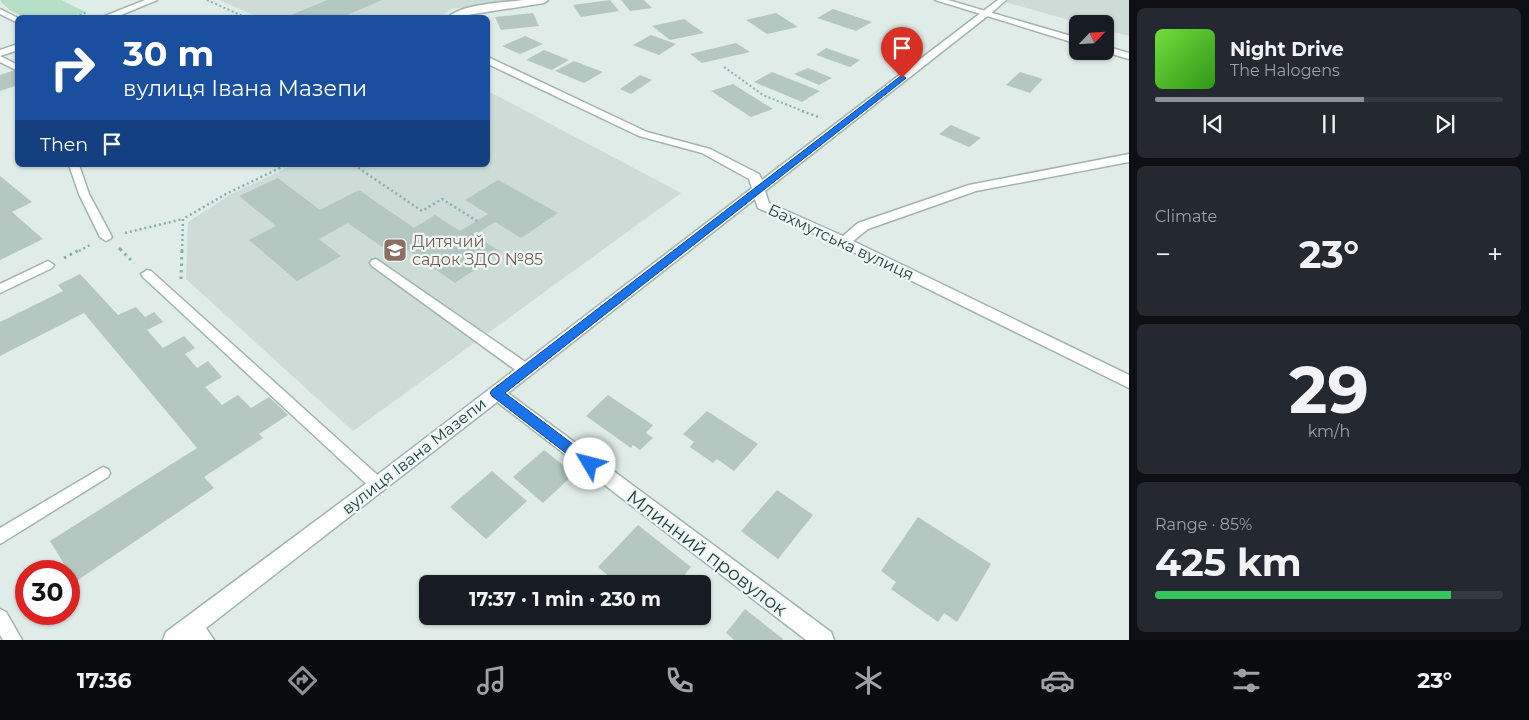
<!DOCTYPE html>
<html lang="en">
<head>
<meta charset="utf-8">
<style>
	:root { --surface:#171b24; --page:#242831; --text:#f1f3f6; --muted:#9ea1a6; --line:#363941; --accent:#8c9099 }
	body { margin:0; font-family:Montserrat,sans-serif; background:var(--page); color:var(--text); height:100vh; display:flex; flex-direction:column; font-size:19px; white-space:nowrap }
	* { box-sizing:border-box; margin:0 }
	p { font-size:16px; color:var(--muted) }
	.icon { flex:none; width:28px; height:28px; fill:none; stroke:currentColor; stroke-width:2; stroke-linecap:round; stroke-linejoin:round }
	.map { position:relative; flex:1; overflow:hidden }
	.details { display:flex; flex-direction:column; gap:8px; padding:8px; background:#0d0f14; width:400px }
	.details>* { flex:none }
	.guide { position:absolute; left:15px; top:15px; width:475px; height:152px; border-radius:8px; box-shadow:0 1px 4px #0004; background:#1a4fa0; color:#fff; overflow:hidden }
	.needle { width:32px; rotate:65deg }
	.controls { position:absolute; left:1069px; top:15px; display:grid; gap:10px }
	.controls a { display:grid; place-items:center; width:45px; height:45px; border-radius:8px; background:var(--surface); box-shadow:0 1px 4px #0004; font-size:25px }
	.speed { position:absolute; left:15px; top:560px; display:flex; gap:10px; font-size:25px; font-weight:700; text-align:center }
	.speed>* { display:grid; place-content:center; width:65px; height:65px; border-radius:50%; background:var(--surface); box-shadow:0 1px 4px #0004; line-height:1 }
	.speed .limit { border:8px solid #d22; background:#fff; color:#111 }
	.pin { position:absolute; display:grid; place-items:center; width:42px; height:42px; color:#fff; margin:-51px -21px; border-radius:50% 50% 50% 0; rotate:-45deg; box-shadow:0 0 5px #0007 }
	.pin .icon { rotate:45deg }
	.me { position:absolute; width:55px; margin:-28px; rotate:307deg; stroke-linejoin:round; filter:drop-shadow(0 0 4px #0008) }
	.turn { display:flex; align-items:center; gap:18px; height:105px; padding:0 25px; font-size:22px }
	.turn .icon { width:65px; height:65px; stroke-width:2.5 }
	.turn b { display:block; font-size:35px; line-height:42px }
	.then { display:flex; align-items:center; height:48px; padding:0 25px; background:#0003; gap:10px; font-size:19px }
	.big { font-size:38px; font-weight:700; line-height:1.1 }
	.details .widget { flex:1; display:flex; flex-direction:column; justify-content:center; gap:8px; min-width:0; padding:0 18px; border-radius:8px; background:var(--page) }
	.details .dial { align-items:center; gap:0 }
	.dial b { font-size:65px; line-height:1 }
	.song { display:flex; align-items:center; gap:15px }
	.cover { width:60px; height:60px; border-radius:8px; background:linear-gradient(135deg,hsl(100 70% 55%),hsl(110 70% 35%)) }
	.played { height:5px; border-radius:2px; background:linear-gradient(90deg,var(--accent) 60%,var(--line) 60%) }
	.keys { display:flex; justify-content:space-around; direction:ltr }
	.heat { display:flex; justify-content:space-between; align-items:center; font-size:28px; direction:ltr }
	.charge { height:8px; border-radius:4px; background:linear-gradient(90deg,#34c759 85%,var(--line) 0) }
	.trip { position:absolute; left:419px; top:575px; width:292px; height:50px; border-radius:8px; background:var(--surface); box-shadow:0 1px 4px #0004; font-weight:700; line-height:50px; text-align:center }
	.dock { display:flex; height:80px; justify-content:space-around; align-items:center; background:#090b0e; color:var(--muted) }
	.dock .icon { width:35px; height:35px }
	.dock .active { color:var(--accent) }
	.dock b { font-size:22px; color:var(--text) }
	main { display:flex; flex:1; min-height:0 }
	.map>svg:first-child { display:block }
	.built { fill:#cddcd7 }
	.green { fill:#b5dfc7 }
	.building { fill:#b4c7c1 }
	.lines { fill:none; stroke-linecap:round; stroke-linejoin:round }
	.service-casing { stroke:#a1b4b0; stroke-width:3 }
	.minor-casing { stroke:#a1b4b0; stroke-width:3 }
	.tertiary-casing { stroke:#a1b4b0; stroke-width:3 }
	.path-far2 { stroke:#7cb3aa; stroke-width:2; stroke-dasharray:2 2.5; stroke-linecap:butt }
	.path-far1 { stroke:#7cb3aa; stroke-width:2.5; stroke-dasharray:2 3; stroke-linecap:butt }
	.path { stroke:#7cb3aa; stroke-width:3; stroke-dasharray:2.5 4; stroke-linecap:butt }
	.service { fill:#fff; fill-rule:evenodd }
	.minor { fill:#fff; fill-rule:evenodd }
	.tertiary { fill:#fff; fill-rule:evenodd }
	.route { fill:#1a73e8; stroke:#114b97 }
	.labels { text-anchor:middle; dominant-baseline:central; stroke-width:4.5; stroke-linejoin:round; paint-order:stroke }
	.education-label { font-size:16px; fill:#785e54; stroke:#eff8f5; text-anchor:start }
	.street-label { font-size:16px; fill:#1e3d3a; stroke:#eff8f5 }
	.near-street-label { font-size:19px; fill:#1e3d3a; stroke:#eff8f5 }
</style>
</head>
<body>
<main>
<div class="map">
<svg width="1129" height="640" viewBox="0 0 1129 640">
	<rect width="100%" height="100%" fill="#dfece8"/>
	<g class="built">
		<polygon points="219,0 519,0 452,9 437,18 259,17"/>
		<polygon points="998,0 1129,0 1129,36 1105,30 1105,24 1083,24"/>
		<polygon points="488,91 681,193 353,431 186,279 188,222 230,195 292,165 488,165"/>
	</g>
	<path class="green" d="M0,0H61L86,12C61,21 17,25 0,0Z"/>
	<g class="building">
		<polygon points="327,0 382,0 340,18 284,18"/>
		<polygon points="610,0 619,11 581,17 573,5"/>
		<polygon points="621,0 644,0 652,8 630,11"/>
		<polygon points="833,9 872,22 856,31 817,18"/>
		<polygon points="533,13 539,26 501,30 495,17"/>
		<polygon points="776,13 798,27 767,34 746,20"/>
		<polygon points="684,19 704,33 670,40 652,26"/>
		<polygon points="651,35 676,44 659,55 633,45"/>
		<polygon points="525,36 543,44 520,54 502,46"/>
		<polygon points="736,43 750,52 702,63 690,54"/>
		<polygon points="826,48 860,60 850,67 816,55"/>
		<polygon points="544,50 569,60 552,70 526,60"/>
		<polygon points="574,61 603,72 584,83 555,71"/>
		<polygon points="808,68 832,78 819,85 794,74"/>
		<polygon points="15,70 18,72 18,85 0,91 0,75"/>
		<polygon points="772,72 820,91 802,102 754,82"/>
		<polygon points="1020,72 1043,79 1030,93 1006,85"/>
		<polygon points="640,75 652,80 631,94 620,89"/>
		<polygon points="733,84 773,109 751,117 711,91"/>
		<polygon points="951,125 981,138 969,147 939,134"/>
		<polygon points="0,176 32,202 12,212 43,239 0,260"/>
		<polygon points="278,178 320,210 359,190 414,228 435,215 460,231 488,214 465,200 498,180 558,213 521,238 495,222 474,235 501,252 455,283 393,240 382,247 348,223 319,239 341,256 297,281 249,240 276,226 239,196"/>
		<polygon points="80,274 118,315 136,307 145,317 154,312 163,322 147,330 163,348 184,336 195,348 185,354 197,368 208,361 222,377 205,387 222,405 238,395 251,408 269,397 288,415 259,434 263,438 204,477 214,488 75,582 50,541 197,448 84,313 0,356 0,322 63,291 58,285"/>
		<polygon points="608,395 653,425 646,433 653,438 640,450 633,445 631,448 586,416"/>
		<polygon points="707,411 758,444 734,471 717,459 713,463 690,447 694,442 683,434"/>
		<polygon points="544,450 574,474 543,503 513,477"/>
		<polygon points="492,471 527,501 486,539 450,507"/>
		<polygon points="777,490 813,515 778,559 741,531"/>
		<polygon points="918,517 991,564 957,622 944,613 938,622 891,589 896,582 881,571"/>
		<polygon points="638,525 691,567 677,584 618,584 598,567"/>
		<polygon points="745,609 783,639 782,640 734,640 726,633"/>
	</g>
	<g class="lines">
		<g class="service-casing">
			<g id="service">
				<polygon points="998,0 1006,0 988,16 982,16 982,12"/>
				<polygon points="0,9 18,18 18,23 0,14"/>
				<polygon points="0,56 18,65 18,71 0,62"/>
				<polygon points="69,165 79,165 89,194 112,237 110,239 106,241 100,237 79,194"/>
				<polygon points="376,259 531,366 533,370 531,374 521,374 372,266 370,263 372,260"/>
				<polygon points="48,261 54,265 52,268 0,293 0,284"/>
				<polygon points="147,270 151,271 383,480 386,485 383,490 378,492 373,490 143,277 141,274"/>
				<polygon points="103,467 108,469 110,473 108,477 0,544 0,528"/>
				<polygon points="0,609 6,612 22,640 3,640 0,635"/>
			</g>
		</g>
		<g class="minor-casing">
			<g id="minor">
				<polygon points="145,0 157,0 114,18 100,18"/>
				<path d="M525,0H548L544,3L448,18C458,4 507,2 525,0Z"/>
				<polygon points="982,12 990,14 765,191 769,203 843,236 858,223 969,185 1129,154 1129,162 976,191 868,229 853,241 1129,375 1129,388 839,245 758,208 755,199 508,393 831,632 834,640 806,640 497,402 206,628 214,640 163,640 166,632 372,479 752,188 749,179 702,153 639,136 488,64 488,57 647,132 710,149 759,174 762,180"/>
				<polygon points="18,44 18,50 0,56 0,50"/>
			</g>
		</g>
		<g class="tertiary-casing">
			<g id="tertiary">
				<polygon points="935,0 948,0 1078,38 1078,44"/>
				<polygon points="1105,46 1129,53 1129,59 1102,51 1105,51"/>
			</g>
		</g>
		<g class="path-far2">
			<polyline points="207,0 247,18"/>
			<polyline points="71,18 88,12"/>
			<polyline points="724,67 763,95 805,112"/>
		</g>
		<g class="path-far1">
			<polyline points="802,111 821,118"/>
			<polyline points="354,165 422,211 442,199 477,221"/>
			<polyline points="125,233 183,219"/>
			<polyline points="119,248 122,251"/>
			<polyline points="79,251 90,245"/>
			<polyline points="182,251 183,219 226,194 286,165"/>
		</g>
		<g class="path">
			<polyline points="120,249 134,263"/>
			<polyline points="64,258 81,249"/>
			<polyline points="181,279 182,249"/>
		</g>
		<use href="#service" class="service"/>
		<use href="#minor" class="minor"/>
		<use href="#tertiary" class="tertiary"/>
	</g>
	<polygon class="route" points="902,75 906,78 905,79 505,393 594,460 596,464 594,468 585,468 492,396 490,393 492,390"/>
	<defs>
		<g id="school-square" transform="scale(1.25)"><rect x="-9" y="-9" width="18" height="18" rx="4" fill="#8d6e63" stroke="#eff8f5"/><path d="M0-5L7-2L0 1L-7-2ZM-4 1L0 2.5L4 1V4Q0 6-4 4Z" fill="#fff"/></g>
	</defs>
	<g fill-rule="evenodd">
		<use href="#school-square" x="395" y="250"/>
	</g>
	<g class="labels">
		<g class="education-label">
			<text x="412" y="241">Дитячий<tspan x="412" dy="18">садок ЗДО №85</tspan></text>
		</g>
		<g class="street-label">
			<text transform="translate(841 242) rotate(25)">Бахмутська вулиця</text>
			<text transform="translate(414 456) rotate(-38)">вулиця Івана Мазепи</text>
		</g>
		<g class="near-street-label">
			<text transform="translate(707 553) rotate(37)">Млинний провулок</text>
		</g>
	</g>
</svg>
<div class="controls">
<a><svg class="needle" viewBox="-14 -14 28 28"><path d="M0-13l5 13h-10z" fill="#e53935"/><path d="M0 13l5-13h-10z" fill="#9ea1a6"/></svg></a>
</div>
<div class="speed"><div class="limit">30</div></div>
<div class="pin" style="left:902px;top:78px;background:#d93025"><svg class="icon" aria-label="arrive" viewBox="0 0 24 24"><path d="M6 21V4h12l-3 4 3 4H6"/></svg></div>
<svg class="me" style="left:590px;top:464px" viewBox="-20 -20 40 40"><circle r="19" fill="#fff"/><path d="M0-13L10 11 0 6-10 11z" fill="#1a73e8"/></svg>
<div class="trip">17:37 · 1 min · 230 m</div>
<div class="guide">
<div class="turn"><svg class="icon" aria-label="right" viewBox="0 0 24 24"><path d="M7 20v-9h11M14 6l5 5-5 5"/></svg><div><b>30 m</b>вулиця Івана Мазепи</div></div>
<div class="then">Then<svg class="icon" aria-label="arrive" viewBox="0 0 24 24"><path d="M6 21V4h12l-3 4 3 4H6"/></svg></div>
</div>
</div>
<section class="details">
<div class="widget">
<div class="song"><i class="cover"></i><div><b>Night Drive</b><p>The Halogens</p></div></div>
<div class="played"></div>
<div class="keys"><svg class="icon" aria-label="previous" viewBox="0 0 24 24"><path d="M18 5L8 12l10 7zM5 5v14"/></svg><svg class="icon" aria-label="pause" viewBox="0 0 24 24"><path d="M8 5v14M16 5v14"/></svg><svg class="icon" aria-label="next" viewBox="0 0 24 24"><path d="M6 5l10 7-10 7zM19 5v14"/></svg></div>
</div>
<div class="widget"><p>Climate</p>
<div class="heat"><a>−</a><b class="big">23°</b><a>+</a></div>
</div>
<div class="widget dial"><b>29</b><p>km/h</p></div>
<div class="widget"><p>Range · 85%</p><b class="big">425 km</b><div class="charge"></div></div>
</section>
</main>
<nav class="dock">
<b>17:36</b>
<svg class="icon active" aria-label="directions" viewBox="0 0 24 24"><path d="M12 3l9 9-9 9-9-9zM9 14v-3h6M13 9l2 2-2 2"/></svg>
<svg class="icon" aria-label="music" viewBox="0 0 24 24"><path d="M9 18V5l10-2v13"/><circle cx="6" cy="18" r="3"/><circle cx="16" cy="16" r="3"/></svg>
<svg class="icon" aria-label="phone" viewBox="0 0 24 24"><path d="M5 4h4l2 5-3 2q2 4 5 5l2-3 5 2v4C11 20 4 13 5 4z"/></svg>
<svg class="icon" aria-label="climate" viewBox="0 0 24 24"><path d="M12 3v18M4 7l16 10M4 17L20 7"/></svg>
<svg class="icon" aria-label="car" viewBox="0 0 24 24"><path d="M5 17H2v-5l4-1 3-4h7l3 4 3 1v5h-3M9 17h6M6 11h13"/><circle cx="7" cy="17" r="2"/><circle cx="17" cy="17" r="2"/></svg>
<svg class="icon" aria-label="filters" viewBox="0 0 24 24"><path d="M4 7h16M4 17h16"/><circle cx="9" cy="7" r="2"/><circle cx="15" cy="17" r="2"/></svg>
<b>23°</b>
</nav>
</body>
</html>
